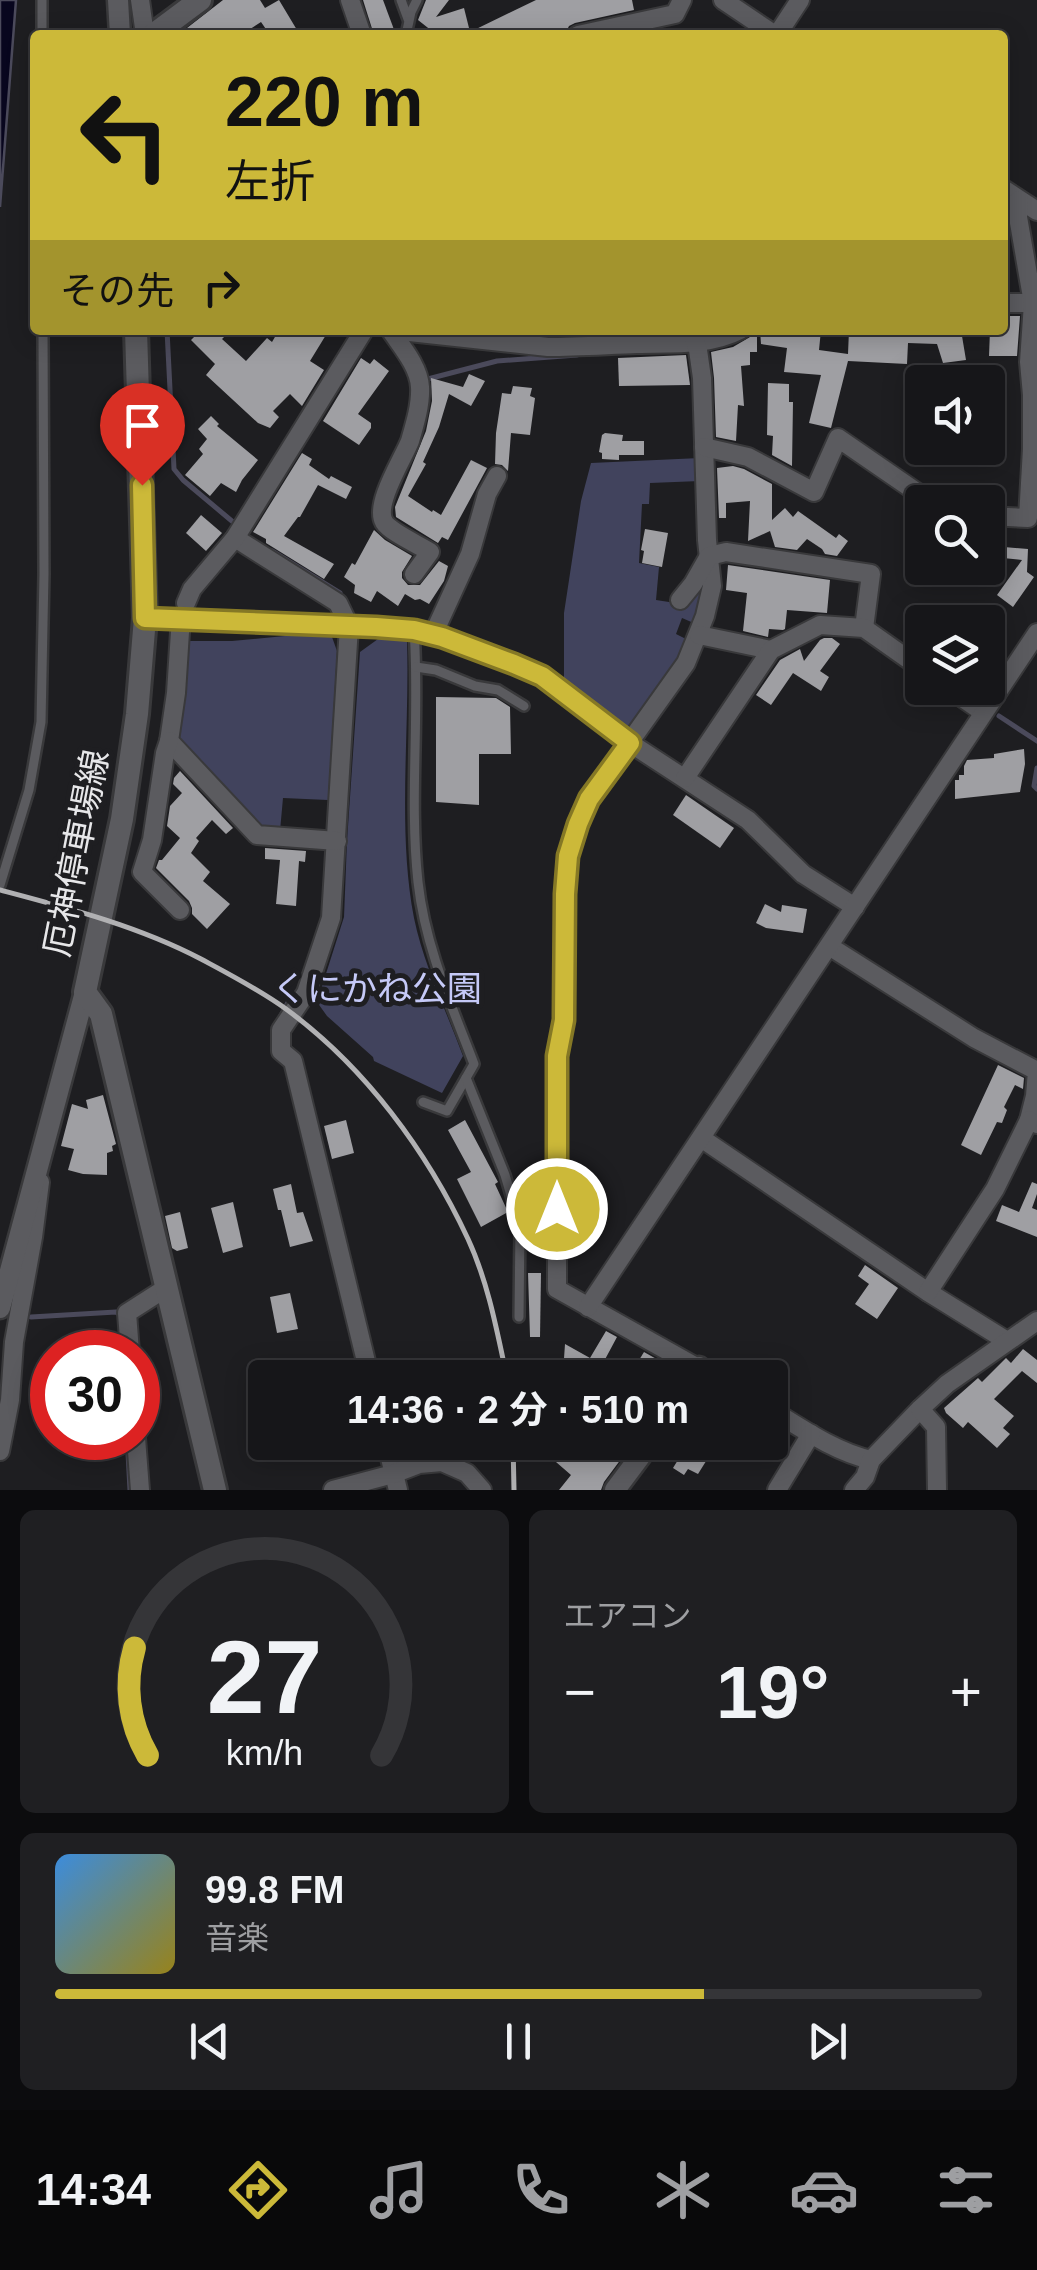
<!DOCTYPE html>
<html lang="ja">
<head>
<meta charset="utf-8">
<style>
	:root { --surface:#161619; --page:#1f1f22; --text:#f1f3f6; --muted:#9e9fa2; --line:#353538; --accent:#ccb939 }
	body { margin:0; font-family:Helvetica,"Noto Sans JP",sans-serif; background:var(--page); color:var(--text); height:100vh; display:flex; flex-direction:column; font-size:38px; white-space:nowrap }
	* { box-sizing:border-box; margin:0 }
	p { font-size:32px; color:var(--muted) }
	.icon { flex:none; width:55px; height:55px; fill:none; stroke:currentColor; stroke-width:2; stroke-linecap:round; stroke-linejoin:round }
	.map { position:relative; height:1490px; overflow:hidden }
	.details { display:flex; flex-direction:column; gap:20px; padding:20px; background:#0c0c0e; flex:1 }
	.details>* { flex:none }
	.banner { position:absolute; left:30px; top:30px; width:978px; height:305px; border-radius:10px; box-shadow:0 5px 25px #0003,0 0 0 2px var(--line); background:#ccb939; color:#111; overflow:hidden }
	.fabs { position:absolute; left:905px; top:365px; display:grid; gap:20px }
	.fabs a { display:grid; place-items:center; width:100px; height:100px; border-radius:10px; background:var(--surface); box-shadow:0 5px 25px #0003,0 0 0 2px var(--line); font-size:50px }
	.speed { position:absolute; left:30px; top:1330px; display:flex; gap:20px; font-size:50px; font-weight:700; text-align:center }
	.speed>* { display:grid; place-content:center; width:130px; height:130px; border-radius:50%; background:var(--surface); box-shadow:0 5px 25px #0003,0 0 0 2px var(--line); line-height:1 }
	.speed .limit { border:15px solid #d22; background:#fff; color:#111 }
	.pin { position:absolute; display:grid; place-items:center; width:85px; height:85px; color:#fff; margin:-102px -42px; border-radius:50% 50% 50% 0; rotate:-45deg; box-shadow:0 0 10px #0007 }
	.pin .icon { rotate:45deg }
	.me { position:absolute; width:110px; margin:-55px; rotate:0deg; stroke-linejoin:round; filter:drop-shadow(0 0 8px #0008) }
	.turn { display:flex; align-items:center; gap:35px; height:210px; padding:0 30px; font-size:45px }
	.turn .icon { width:130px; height:130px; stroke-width:2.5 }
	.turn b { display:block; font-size:70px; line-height:85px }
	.then { display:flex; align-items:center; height:95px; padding:0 30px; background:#0003; gap:20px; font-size:38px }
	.big { font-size:75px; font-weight:700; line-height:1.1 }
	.details .tile { flex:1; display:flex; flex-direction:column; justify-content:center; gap:15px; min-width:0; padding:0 35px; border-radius:15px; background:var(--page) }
	.details .dial { align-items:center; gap:0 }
	.dial svg { height:260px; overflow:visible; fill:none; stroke:var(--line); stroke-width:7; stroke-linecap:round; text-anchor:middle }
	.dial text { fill:var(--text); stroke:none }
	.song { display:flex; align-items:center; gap:30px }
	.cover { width:120px; height:120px; border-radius:15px; background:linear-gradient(135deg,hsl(210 70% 55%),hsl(50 70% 35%)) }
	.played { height:10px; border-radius:5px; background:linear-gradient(90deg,var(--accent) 70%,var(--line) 70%) }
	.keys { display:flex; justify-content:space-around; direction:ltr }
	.heat { display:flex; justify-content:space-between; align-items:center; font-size:55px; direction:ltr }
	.details .tiles { flex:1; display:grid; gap:20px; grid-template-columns:1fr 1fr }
	.tile:last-child { grid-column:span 2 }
	.trip { position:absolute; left:248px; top:1360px; width:540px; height:100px; border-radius:10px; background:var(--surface); box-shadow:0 5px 25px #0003,0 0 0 2px var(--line); font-weight:700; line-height:100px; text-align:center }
	.menu { display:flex; height:160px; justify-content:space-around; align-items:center; background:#09090a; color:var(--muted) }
	.menu .icon { width:70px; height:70px }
	.menu .on { color:var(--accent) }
	.menu b { font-size:45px; color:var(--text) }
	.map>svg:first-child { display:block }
	.green { fill:#41435d }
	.water { fill:#08061e; stroke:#4b4a5b; stroke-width:2.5 }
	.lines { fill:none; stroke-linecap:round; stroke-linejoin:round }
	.stream { stroke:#4b4a5b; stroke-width:5 }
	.building { fill:#9f9fa3 }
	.service-casing { stroke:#39393b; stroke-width:14 }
	.minor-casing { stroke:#39393b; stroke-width:22 }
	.tertiary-casing { stroke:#39393b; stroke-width:25 }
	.secondary-casing { stroke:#39393b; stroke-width:28 }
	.service { stroke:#5b5b5f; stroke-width:9 }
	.minor { stroke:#5b5b5f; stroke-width:18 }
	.tertiary { stroke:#5b5b5f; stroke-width:20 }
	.secondary { stroke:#5b5b5f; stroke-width:22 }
	.rail { stroke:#b1b1b3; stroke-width:5 }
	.route-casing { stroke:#857825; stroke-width:25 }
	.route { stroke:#ccb939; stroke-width:18 }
	.labels { text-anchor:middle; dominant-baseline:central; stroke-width:10; stroke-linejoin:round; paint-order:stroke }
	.street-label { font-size:35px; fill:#e7e7e9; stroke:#1e1e21 }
	.park-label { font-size:35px; fill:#c5c9f7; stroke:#1e1e21 }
</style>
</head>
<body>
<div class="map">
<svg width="1037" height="1490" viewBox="0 0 1037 1490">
	<rect width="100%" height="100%" fill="#1e1e21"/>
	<g class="green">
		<polygon points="700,458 700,481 650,483 649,504 642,504 639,563 659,567 656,600 682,604 705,577 696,624 682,618 676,634 690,641 632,732 564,681 564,613 581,501 591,463"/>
		<polygon points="295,635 332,637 337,651 328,800 283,798 280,831 258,826 175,736 185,641 232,641"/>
		<path d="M378,639L407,640C410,730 397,830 414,918C424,966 446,1010 463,1056L442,1093L374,1061L373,1057L327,1016L317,1002L344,917L347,841L360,652Z"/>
	</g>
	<polygon class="water" points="0,0 16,0 0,207"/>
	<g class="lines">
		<g class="stream">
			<polyline points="167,330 174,469 183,480 239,527"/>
			<polyline points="424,380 497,361 577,355"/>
			<polyline points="272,551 340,593"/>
			<polyline points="999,716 1037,741"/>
			<polyline points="1037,768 1034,786 1037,789"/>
			<polyline points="277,1023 291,997"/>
			<polyline points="31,1317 116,1312 121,1315"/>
			<polyline points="128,1453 130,1490"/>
		</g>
	</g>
	<g class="building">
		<polygon points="223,0 260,0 265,8 279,0 300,35 270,35 261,22 241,35 178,35"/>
		<polygon points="363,0 383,0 396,35 374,35"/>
		<polygon points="426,0 449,0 436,17 464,8 470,32 536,0 632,0 634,10 575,23 569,26 566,32 564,28 551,29 533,35 437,35 418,20"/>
		<polygon points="1002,316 1020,316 1017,356 989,356 990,330 1002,330"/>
		<polygon points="201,330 231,330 222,339 246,361 267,338 272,342 279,330 329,330 310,361 324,370 302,406 290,394 273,411 279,417 270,428 258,423 206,375 215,364 191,340"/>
		<polygon points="760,330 821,330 819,350 848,354 849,330 961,330 966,360 943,363 937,344 908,343 907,364 848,361 831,428 809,423 821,375 784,372 787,348 761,344"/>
		<polygon points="750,337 757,337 757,352 750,352 750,365 741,366 744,406 738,405 736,441 716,437 714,378 711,352 733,347"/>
		<polygon points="686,355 690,385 619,386 618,358"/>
		<polygon points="361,358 370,364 374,359 389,371 358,414 371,423 371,428 359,445 323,421"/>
		<polygon points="469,374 485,381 471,406 449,394 439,427 423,462 426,464 408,496 432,512 433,510 441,515 471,460 487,468 448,540 442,537 438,543 396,517 395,507 426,431 432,401 431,378 463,387"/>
		<polygon points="768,383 789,384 789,402 793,402 792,466 772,455 773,436 767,435"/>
		<polygon points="513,386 532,388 530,396 535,398 530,435 511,433 508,471 502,465 495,464 496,433 502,393 511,394"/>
		<polygon points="211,416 219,424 217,426 258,460 242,480 236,492 221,483 210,496 185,475 203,454 199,449 207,439 198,429"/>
		<polygon points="605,433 623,435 622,441 644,441 644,455 619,455 619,460 602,459 602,453 599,452 602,435"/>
		<polygon points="302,453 312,459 309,465 329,479 331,476 352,487 346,499 318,485 300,517 298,517 284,536 334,564 324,579 266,543 266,539 253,532"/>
		<polygon points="733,466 744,469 772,484 772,520 785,508 793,517 798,511 836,538 839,534 848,541 837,556 825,554 822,549 807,539 797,550 775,547 770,531 748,541 750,501 726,503 726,518 719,518 717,468"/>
		<polygon points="201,515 222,533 206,551 186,533"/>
		<polygon points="645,529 668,533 662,567 642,563 644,551 641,550"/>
		<polygon points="374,530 385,540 412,556 402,572 402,578 408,585 420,585 439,561 448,566 444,581 429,604 420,599 415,600 405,594 398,606 377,591 371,602 354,593 355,585 344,577 352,563 355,565"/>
		<polygon points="1004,547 1028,549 1027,572 1034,577 1013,607 997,595 1022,560 1003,558"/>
		<polygon points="728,565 830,580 827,613 787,610 785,629 783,630 769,629 768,637 743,631 747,593 726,590"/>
		<polygon points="824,638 832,638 840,644 820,671 829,677 821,691 793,673 771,705 756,695 780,660 800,649 804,661 820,640"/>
		<polygon points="436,697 496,698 510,707 511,754 479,754 479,805 436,802"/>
		<polygon points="1024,749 1025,764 1020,792 955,799 955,780 959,780 959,775 964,775 964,766 967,760 994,758 994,754"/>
		<polygon points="180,771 233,828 226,834 212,820 196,838 199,841 191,853 210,872 203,881 230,904 207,929 192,914 192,908 189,901 156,868 159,860 162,860 180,838 167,826 170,806 182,793 173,784 174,778"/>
		<polygon points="686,795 734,828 720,848 673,815"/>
		<polygon points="265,848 306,851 305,862 299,861 296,906 276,904 280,860 265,859"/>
		<polygon points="765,904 781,912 782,905 807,909 803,933 766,928 756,923"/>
		<polygon points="998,1065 1024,1078 1023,1089 1015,1085 1004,1107 1007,1110 1002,1123 997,1122 981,1155 961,1145"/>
		<polygon points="103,1095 116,1144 112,1146 113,1151 107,1153 107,1175 83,1174 68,1170 74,1149 61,1146 72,1104 88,1109 86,1100"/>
		<polygon points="346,1120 354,1153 332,1159 324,1126"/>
		<polygon points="465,1120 498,1182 495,1184 508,1212 481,1227 457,1179 471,1172 448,1130"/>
		<polygon points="1032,1182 1037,1184 1037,1194 1032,1208 1037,1210 1037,1237 996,1221 1002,1205 1019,1212"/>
		<polygon points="291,1184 297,1213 303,1212 313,1241 290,1247 281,1210 278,1210 273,1189"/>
		<polygon points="233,1202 243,1247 223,1253 211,1208"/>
		<polygon points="180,1212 188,1248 177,1251 172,1248 165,1216"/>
		<polygon points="865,1265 898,1288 877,1319 855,1304 869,1284 858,1276"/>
		<polygon points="528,1273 541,1273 540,1337 530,1337"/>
		<polygon points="290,1293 298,1329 277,1333 270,1297"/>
		<polygon points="606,1331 617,1337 602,1365 625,1378 571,1378 563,1373 565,1344 590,1358"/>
		<polygon points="1023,1349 1037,1360 1037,1383 1022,1371 994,1399 1014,1416 1003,1428 1010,1434 997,1448 968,1422 963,1428 946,1413 944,1408 978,1378 982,1382 1006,1358 1011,1363"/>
		<polygon points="644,1352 676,1370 670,1378 628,1378"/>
		<polygon points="557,1442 617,1442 627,1451 604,1482 601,1490 559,1490 571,1475 556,1462"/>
		<polygon points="689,1442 712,1442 709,1447 713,1450 698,1474 688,1469 684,1475 673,1468"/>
	</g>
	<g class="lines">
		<g class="service-casing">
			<g id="service">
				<polyline points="42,0 42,35"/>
				<polyline points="401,0 408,19"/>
				<polyline points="406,35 411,12 417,0"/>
				<path d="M414,630C420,714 409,799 418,882C425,946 451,1004 474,1064L447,1111L423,1102"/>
				<polyline points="416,667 436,670 475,686 498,690 524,706"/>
				<polyline points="0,885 29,790 41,722 44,574 43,330"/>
				<polyline points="466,1078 505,1175 520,1226 519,1317"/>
			</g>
		</g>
		<g class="minor-casing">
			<g id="minor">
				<polyline points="140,0 145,35"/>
				<polyline points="350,0 362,35"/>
				<polyline points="723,0 775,35"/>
				<polyline points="578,35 675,14 682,0"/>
				<polyline points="777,35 800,0"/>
				<polyline points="1002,188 1037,211"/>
				<polyline points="1002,303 1037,303"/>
				<path d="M391,330L548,347C577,347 607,345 637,344C671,343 709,346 740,330"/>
				<polyline points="691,330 698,350 702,378 707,540 712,586 705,616 686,663 589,799 578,824 568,856 565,894 564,1020 557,1056 557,1289 716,1378"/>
				<path d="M391,331C402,347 419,367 420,387C421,404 415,424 410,441C403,459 374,504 384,522C390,532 419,545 430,552L414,574"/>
				<polyline points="704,447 748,457 814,492 838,438 931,502"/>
				<polyline points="988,516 1028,518 1032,449 1032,395 1029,362 1033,303 1018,217 1019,200"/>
				<polyline points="235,538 338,603 349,626 414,630 443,637 514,663 542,677 630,743 748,820 803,874 855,907"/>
				<polyline points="680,600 693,584 709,556 726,552 871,574 864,628"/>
				<polyline points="186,603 192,589 235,538 364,330"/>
				<polyline points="145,618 349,626 331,918 306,993 281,1030 281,1051 293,1061 370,1378"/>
				<polyline points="180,632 176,693 169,741 257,835 337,841"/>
				<polyline points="433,635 470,554 487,494 497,476"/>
				<polyline points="699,635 771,650"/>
				<polyline points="948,688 983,712"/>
				<polyline points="169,741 165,753 152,840 142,872 180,910"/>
				<polyline points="685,778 771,650 820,625 864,628 922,669"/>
				<polyline points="829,946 974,1038 1037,1071 1035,1096 1029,1120 1037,1124"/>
				<polyline points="701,1138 928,1292 1007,1341"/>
				<polyline points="928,1292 995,1189 1029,1120"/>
				<polyline points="588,1307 1037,633"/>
				<polyline points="130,1352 127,1313 166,1288"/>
				<path d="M770,1409C801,1428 835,1452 871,1460"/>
				<polyline points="136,1438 140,1490"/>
				<polyline points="386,1442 398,1490"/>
				<polyline points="0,1451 10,1400 14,1342 33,1237 40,1182"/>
				<polyline points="333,1490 393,1474 419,1464 442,1462 467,1473 482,1490"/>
				<polyline points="777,1490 811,1434"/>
				<polyline points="854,1490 865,1477 871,1460 920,1409"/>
				<polyline points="937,1490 936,1427 920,1409 947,1384 1037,1321"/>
			</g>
		</g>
		<g class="tertiary-casing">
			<g id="tertiary">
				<polyline points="118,0 120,35"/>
				<polyline points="0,1308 85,992"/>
				<polyline points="693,1378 699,1367"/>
				<polyline points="615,1490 651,1442"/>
			</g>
		</g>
		<g class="secondary-casing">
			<g id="secondary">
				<polyline points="153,35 200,0"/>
				<polyline points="136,330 145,618 137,714 122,819 85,992 101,1014 215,1490"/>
			</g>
		</g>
		<use href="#service" class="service"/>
		<use href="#minor" class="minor"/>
		<use href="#tertiary" class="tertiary"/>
		<use href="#secondary" class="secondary"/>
		<g class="rail">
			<path d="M0,890C68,908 138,926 201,959C229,974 260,990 286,1009C365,1067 427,1151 468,1239C488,1282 497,1331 507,1378"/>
			<polyline points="513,1442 514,1490"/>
		</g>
	</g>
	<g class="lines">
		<g class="route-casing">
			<polyline id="route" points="142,485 145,618 376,627 414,630 442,637 514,664 542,676 630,743 589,799 578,824 568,856 565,894 564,1020 557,1056 557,1209"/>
		</g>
		<use href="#route" class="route"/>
	</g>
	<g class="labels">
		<g class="street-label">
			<text transform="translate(76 853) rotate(-79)">厄神停車場線</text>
		</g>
		<g class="park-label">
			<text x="377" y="988">くにかね公園</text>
		</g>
	</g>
</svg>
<div class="fabs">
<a><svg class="icon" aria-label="sound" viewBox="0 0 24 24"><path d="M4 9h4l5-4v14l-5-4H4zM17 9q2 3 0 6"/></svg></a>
<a><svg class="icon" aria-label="search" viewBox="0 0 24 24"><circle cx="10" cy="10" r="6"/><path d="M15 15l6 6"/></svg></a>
<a><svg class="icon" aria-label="layers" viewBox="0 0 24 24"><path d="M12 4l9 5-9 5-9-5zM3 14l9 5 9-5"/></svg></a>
</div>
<div class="speed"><div class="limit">30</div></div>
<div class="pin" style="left:142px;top:485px;background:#d93025"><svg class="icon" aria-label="arrive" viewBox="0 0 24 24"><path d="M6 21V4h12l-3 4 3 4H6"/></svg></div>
<svg class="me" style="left:557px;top:1209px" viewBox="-20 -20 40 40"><circle r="17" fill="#ccb939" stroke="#fff" stroke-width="3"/><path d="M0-11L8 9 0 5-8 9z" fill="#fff"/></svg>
<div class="trip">14:36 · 2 分 · 510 m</div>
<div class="banner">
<div class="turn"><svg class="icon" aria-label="left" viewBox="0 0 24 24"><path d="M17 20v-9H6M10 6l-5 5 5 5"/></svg><div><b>220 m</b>左折</div></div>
<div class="then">その先<svg class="icon" aria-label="right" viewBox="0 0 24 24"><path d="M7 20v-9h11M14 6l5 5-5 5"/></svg></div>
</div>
</div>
<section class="details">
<div class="tiles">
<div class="tile dial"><svg viewBox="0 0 100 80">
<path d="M14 69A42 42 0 1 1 86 69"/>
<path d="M14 69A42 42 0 0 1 10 36" stroke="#ccb939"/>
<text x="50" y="56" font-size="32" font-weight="700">27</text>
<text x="50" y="72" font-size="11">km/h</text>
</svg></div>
<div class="tile"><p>エアコン</p>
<div class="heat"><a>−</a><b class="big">19°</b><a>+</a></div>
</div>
<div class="tile">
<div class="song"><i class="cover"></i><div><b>99.8 FM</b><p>音楽</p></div></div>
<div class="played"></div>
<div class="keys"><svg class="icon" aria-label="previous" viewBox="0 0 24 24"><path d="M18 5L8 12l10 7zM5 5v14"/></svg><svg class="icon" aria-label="pause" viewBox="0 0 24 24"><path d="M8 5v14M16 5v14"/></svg><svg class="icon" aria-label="next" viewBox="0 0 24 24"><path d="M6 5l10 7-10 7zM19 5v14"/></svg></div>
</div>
</div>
</section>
<nav class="menu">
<b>14:34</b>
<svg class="icon on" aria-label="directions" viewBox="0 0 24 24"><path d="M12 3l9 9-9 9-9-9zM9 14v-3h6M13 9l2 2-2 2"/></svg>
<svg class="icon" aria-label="music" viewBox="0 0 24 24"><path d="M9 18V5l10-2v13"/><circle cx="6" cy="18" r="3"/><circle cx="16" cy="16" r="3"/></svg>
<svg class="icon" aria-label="phone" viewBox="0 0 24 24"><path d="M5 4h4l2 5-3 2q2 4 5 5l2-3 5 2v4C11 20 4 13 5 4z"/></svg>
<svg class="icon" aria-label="climate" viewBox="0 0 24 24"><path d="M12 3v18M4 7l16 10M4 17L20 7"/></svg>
<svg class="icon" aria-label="car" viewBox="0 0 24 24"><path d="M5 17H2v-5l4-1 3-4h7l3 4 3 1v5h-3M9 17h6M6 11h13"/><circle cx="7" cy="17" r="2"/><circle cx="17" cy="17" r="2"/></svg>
<svg class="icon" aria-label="filters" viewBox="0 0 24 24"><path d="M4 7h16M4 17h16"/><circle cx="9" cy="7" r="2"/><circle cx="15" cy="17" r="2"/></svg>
</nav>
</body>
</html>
